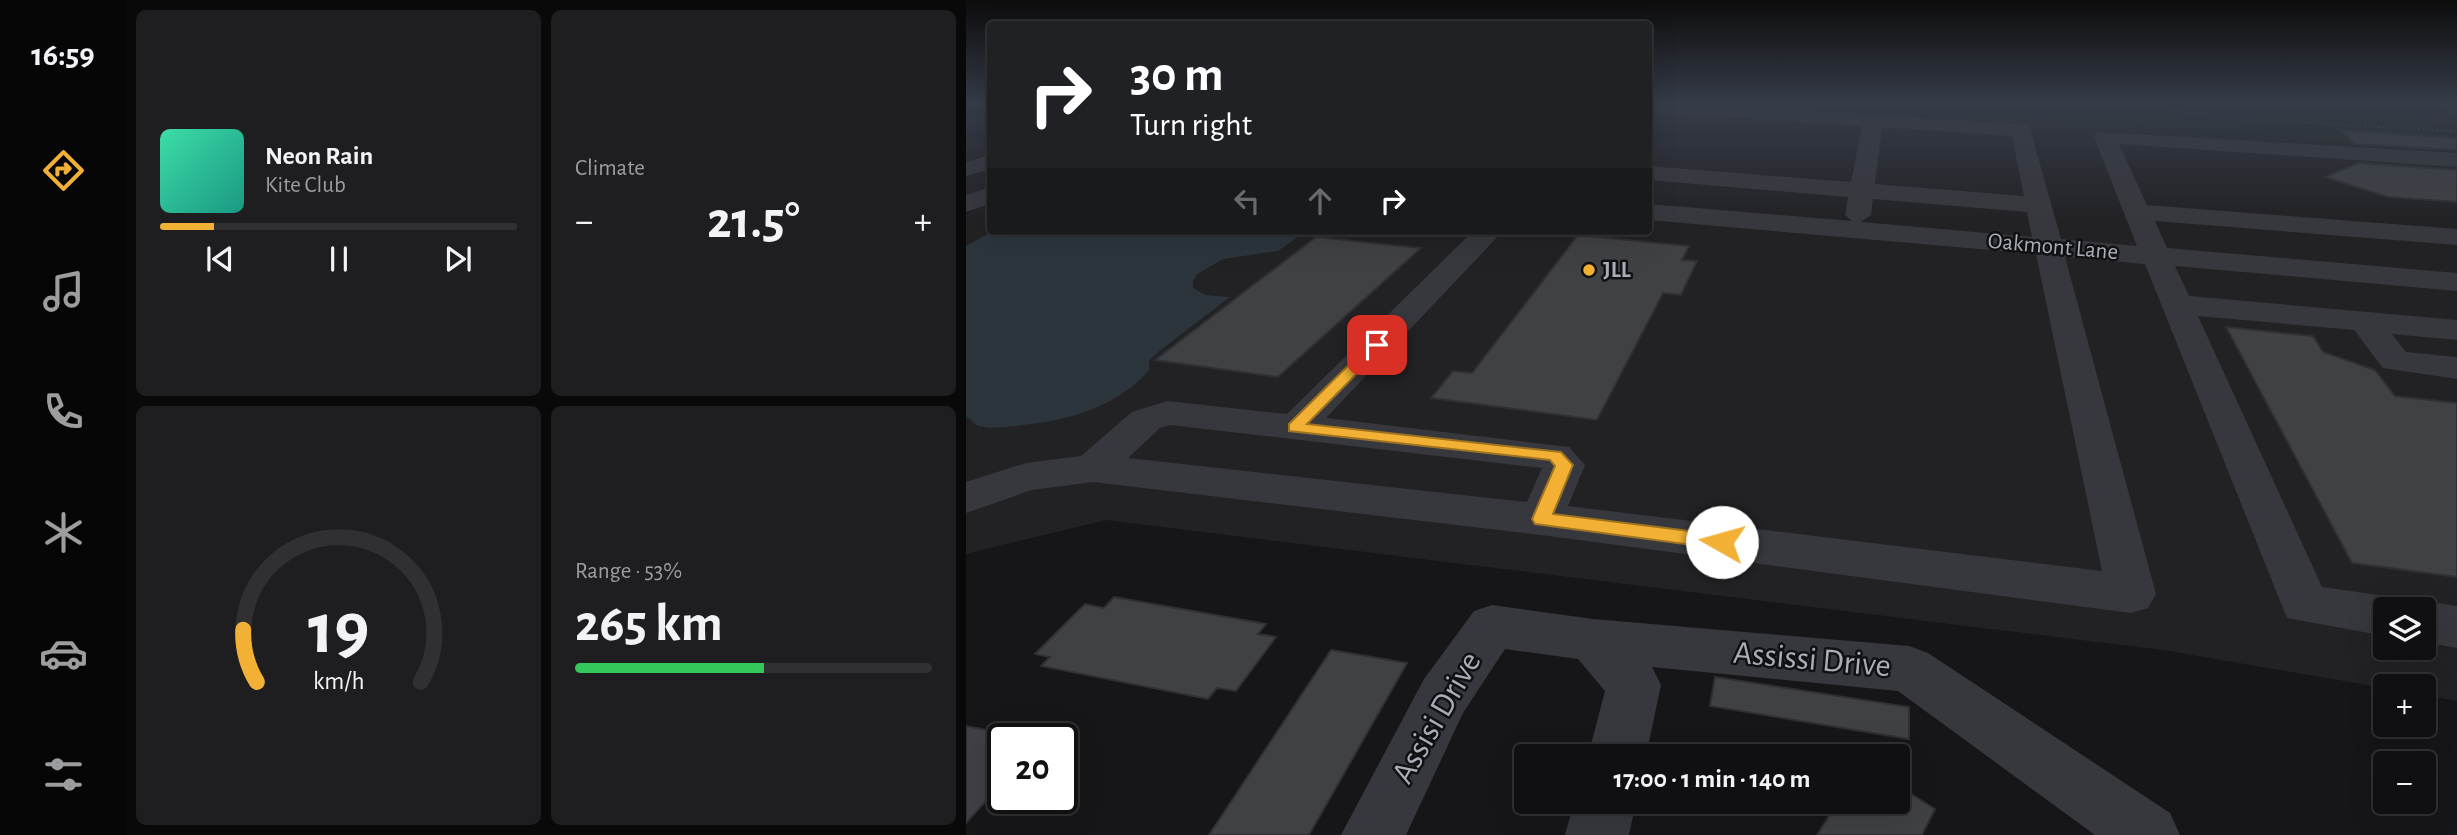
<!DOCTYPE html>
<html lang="en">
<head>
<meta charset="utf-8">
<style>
	:root { --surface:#101012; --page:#1e1e20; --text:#f1f3f6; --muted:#9c9d9f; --line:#303032; --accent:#f2b134 }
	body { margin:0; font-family:"Alegreya Sans",sans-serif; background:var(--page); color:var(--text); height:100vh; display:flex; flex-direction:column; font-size:26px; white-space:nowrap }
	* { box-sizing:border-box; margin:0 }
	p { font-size:23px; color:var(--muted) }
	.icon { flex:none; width:38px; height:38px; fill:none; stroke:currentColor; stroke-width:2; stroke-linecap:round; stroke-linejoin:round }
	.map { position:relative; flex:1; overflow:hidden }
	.drawer { display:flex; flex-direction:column; gap:10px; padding:10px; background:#09090a; width:840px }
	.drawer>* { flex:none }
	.guide { position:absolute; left:21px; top:21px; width:665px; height:214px; border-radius:7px; box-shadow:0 7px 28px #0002,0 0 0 2px var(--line); background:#202124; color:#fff; overflow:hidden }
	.fabs { position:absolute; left:1407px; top:597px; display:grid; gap:14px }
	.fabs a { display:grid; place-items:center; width:63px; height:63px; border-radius:7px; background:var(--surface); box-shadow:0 7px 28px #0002,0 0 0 2px var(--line); font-size:35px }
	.speed { position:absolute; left:21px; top:723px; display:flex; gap:14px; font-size:35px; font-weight:700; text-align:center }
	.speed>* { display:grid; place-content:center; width:91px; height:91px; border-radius:50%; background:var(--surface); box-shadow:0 7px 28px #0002,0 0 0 2px var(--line); line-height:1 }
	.speed .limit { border:4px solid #111; border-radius:10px; background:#fff; color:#111 }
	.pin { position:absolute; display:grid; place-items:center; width:60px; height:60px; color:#fff; margin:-30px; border-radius:14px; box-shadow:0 4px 10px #0006 }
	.me { position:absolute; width:77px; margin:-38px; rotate:277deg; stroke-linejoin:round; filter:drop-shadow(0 0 5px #0008) }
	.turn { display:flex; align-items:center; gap:24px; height:147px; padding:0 28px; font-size:32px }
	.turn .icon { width:91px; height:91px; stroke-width:2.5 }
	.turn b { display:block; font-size:49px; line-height:60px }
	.lanes { display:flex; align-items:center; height:66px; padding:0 28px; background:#0003; justify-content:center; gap:35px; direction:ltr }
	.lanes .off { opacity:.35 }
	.big { font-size:52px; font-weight:600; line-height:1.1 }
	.drawer .tile { flex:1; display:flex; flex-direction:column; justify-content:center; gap:10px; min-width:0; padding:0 24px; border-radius:10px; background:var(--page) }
	.drawer .dial { align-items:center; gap:0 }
	.dial svg { height:182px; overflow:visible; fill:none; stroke:var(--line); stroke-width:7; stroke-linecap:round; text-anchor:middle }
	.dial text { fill:var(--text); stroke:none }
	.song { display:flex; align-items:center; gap:21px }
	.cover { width:84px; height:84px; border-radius:10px; background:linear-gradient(135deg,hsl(160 70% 55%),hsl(170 70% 35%)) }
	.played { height:7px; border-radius:4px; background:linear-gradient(90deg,var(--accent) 15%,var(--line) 15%) }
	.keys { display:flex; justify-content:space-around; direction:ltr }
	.heat { display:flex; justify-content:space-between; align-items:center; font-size:38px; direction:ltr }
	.charge { height:10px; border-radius:5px; background:linear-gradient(90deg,#34c759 53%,var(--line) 0) }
	.drawer .tiles { flex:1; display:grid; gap:10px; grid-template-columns:repeat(2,1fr) }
	.trip { position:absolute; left:548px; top:744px; width:396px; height:70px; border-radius:7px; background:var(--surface); box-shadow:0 7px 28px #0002,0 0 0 2px var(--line); font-weight:600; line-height:70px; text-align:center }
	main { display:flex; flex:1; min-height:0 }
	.tabs { display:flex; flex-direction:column; width:126px; justify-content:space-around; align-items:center; background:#060607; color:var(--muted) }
	.tabs .icon { width:49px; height:49px }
	.tabs .selected { color:var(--accent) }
	.tabs b { font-size:32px; color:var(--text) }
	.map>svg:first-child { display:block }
	.built { fill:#222225; fill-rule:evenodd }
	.green { fill:#1e261f }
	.water { fill:#2c353c }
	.building { fill:#404145; stroke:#303034; stroke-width:2 }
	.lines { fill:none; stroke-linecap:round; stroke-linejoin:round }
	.path { stroke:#3d3f44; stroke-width:2.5; stroke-dasharray:2 2.5; stroke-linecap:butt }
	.minor { fill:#37383d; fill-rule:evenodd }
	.route { fill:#f2b134; stroke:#9d7322; stroke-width:2 }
	.poi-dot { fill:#f2b134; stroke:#111113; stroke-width:2.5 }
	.labels { text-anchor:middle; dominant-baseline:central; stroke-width:5; stroke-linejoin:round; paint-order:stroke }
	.far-street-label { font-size:23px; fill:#a8adb8; stroke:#111113 }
	.far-poi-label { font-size:23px; font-weight:bold; fill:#a8adb8; stroke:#111113; text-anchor:start }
	.near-street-label { font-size:33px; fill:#a8adb8; stroke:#111113 }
</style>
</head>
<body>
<main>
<nav class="tabs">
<b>16:59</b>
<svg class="icon selected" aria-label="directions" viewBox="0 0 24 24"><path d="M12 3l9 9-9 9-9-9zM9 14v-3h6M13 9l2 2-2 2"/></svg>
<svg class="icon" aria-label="music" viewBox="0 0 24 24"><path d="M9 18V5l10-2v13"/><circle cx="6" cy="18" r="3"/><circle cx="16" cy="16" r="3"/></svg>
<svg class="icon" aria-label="phone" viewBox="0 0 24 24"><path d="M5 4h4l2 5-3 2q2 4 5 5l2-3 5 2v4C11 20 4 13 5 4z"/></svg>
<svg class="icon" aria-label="climate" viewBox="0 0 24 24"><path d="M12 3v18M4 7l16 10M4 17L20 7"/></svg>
<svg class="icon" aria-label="car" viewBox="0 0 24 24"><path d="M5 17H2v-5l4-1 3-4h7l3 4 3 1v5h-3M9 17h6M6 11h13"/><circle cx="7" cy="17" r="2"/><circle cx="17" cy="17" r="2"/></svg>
<svg class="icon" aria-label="filters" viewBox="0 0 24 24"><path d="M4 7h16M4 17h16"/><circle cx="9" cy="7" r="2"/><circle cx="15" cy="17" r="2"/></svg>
</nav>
<section class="drawer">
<div class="tiles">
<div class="tile">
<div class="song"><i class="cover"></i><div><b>Neon Rain</b><p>Kite Club</p></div></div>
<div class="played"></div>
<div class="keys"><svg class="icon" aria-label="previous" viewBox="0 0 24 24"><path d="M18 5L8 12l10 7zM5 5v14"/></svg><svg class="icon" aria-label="pause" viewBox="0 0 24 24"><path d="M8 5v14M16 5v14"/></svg><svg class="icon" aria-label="next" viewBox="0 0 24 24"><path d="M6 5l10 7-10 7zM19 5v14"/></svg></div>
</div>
<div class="tile"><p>Climate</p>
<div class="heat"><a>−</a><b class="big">21.5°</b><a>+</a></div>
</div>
<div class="tile dial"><svg viewBox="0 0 100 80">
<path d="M14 69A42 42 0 1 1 86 69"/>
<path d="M14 69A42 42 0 0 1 8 46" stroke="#f2b134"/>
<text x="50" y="56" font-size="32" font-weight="700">19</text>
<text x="50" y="72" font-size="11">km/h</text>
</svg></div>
<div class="tile"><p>Range · 53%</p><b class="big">265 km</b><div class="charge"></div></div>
</div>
</section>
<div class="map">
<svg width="1491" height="835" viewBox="0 0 1491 835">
	<rect width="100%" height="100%" fill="#161618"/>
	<g class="built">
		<polygon points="0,104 24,104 24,188 0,197"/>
		<path d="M683,104H1491V701L1458,695V686L1419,688L1197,650L140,520L0,554V213L24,203V231H682ZM1419,609H1458V648H1419Z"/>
	</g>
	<polygon class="green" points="819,104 1456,104 1478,112 1458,114 1491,138 1491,149"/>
	<path class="water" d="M27,231H340L312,251L257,259L231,274L227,281V288L240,295L264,297L192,352L183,361V370C143,416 82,424 24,428L12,426L0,416V246Z"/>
	<g class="building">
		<polygon points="1374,130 1491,138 1491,150 1389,144"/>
		<polygon points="1392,163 1491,170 1491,202 1422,197 1359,177"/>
		<polygon points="612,235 723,246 716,260 731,261 715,295 697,293 631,420 465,398 487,371 506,373"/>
		<polygon points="350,237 455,248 312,377 189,360"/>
		<polygon points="1260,327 1347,336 1357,352 1409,370 1429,396 1491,403 1491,577 1386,563"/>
		<polygon points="148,597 300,624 292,634 310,637 270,691 251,688 242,699 75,666 84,657 69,654 119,604 138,608"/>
		<polygon points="365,650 441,663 343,835 243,835"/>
		<polygon points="749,677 943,707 943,739 744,706"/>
		<polygon points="0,726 37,733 37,782 0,823"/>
		<polygon points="931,785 969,809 956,835 851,835 872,802 931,802"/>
	</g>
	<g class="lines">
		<g class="path">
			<polyline points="1170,104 1255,118 1491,131"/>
			<polyline points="1462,104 1491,113"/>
		</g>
		<g class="minor">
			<path d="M682,104H738L1063,125L1095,239L1171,246L1128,137L1131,132L1491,153V167L1153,144L1181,205L1491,229V245L1189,221L1201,248L1491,273V291L1209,266L1223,296L1491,320V340L1426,334L1440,352L1491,357V379L1417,368L1388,330L1232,316L1356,587L1419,596L1437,602L1440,608L1458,601L1491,606V648L1458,642V609H1419V636L1321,618L1179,264L1099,257L1190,594L1182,608L1165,613L575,535L127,482L66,490L0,513V482L60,463L115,456L166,412L201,401L321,414L507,231H537L360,418L603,447L619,465L602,506L1136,571L1070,254L682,220V204L886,221L879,215L882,197L682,180V166L885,182L896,126L682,112ZM916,127L1046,136L1058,196L909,184ZM907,199L1061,212L1066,237L895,222L905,215ZM204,425L576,468L561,502L162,458L194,428Z"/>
			<polygon points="24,155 24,169 0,176 0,162"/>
			<polygon points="24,187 24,204 0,212 0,195"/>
			<polygon points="526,605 627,619 943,646 962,653 1204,813 1214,835 1129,835 932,691 686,667 695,685 680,756 622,756 639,691 612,659 539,649 497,713 440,835 375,835 458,679 508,611"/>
			<polygon points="608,802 670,802 663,835 599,835"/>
		</g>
	</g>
	<linearGradient id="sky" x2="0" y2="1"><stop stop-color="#0c0c0d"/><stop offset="0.47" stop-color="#363c48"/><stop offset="1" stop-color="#363c48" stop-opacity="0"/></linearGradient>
	<rect width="1491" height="220" fill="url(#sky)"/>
	<polygon class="route" points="411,341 416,342 416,348 341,424 595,452 607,465 587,514 756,535 766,542 763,547 756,549 569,524 566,519 589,466 584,460 323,431 323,424 406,342"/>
	<circle class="poi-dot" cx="623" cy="270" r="7"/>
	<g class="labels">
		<g class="far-street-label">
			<text transform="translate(1087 247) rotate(5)">Oakmont Lane</text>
		</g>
		<g class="far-poi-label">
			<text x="637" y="270">JLL</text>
		</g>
		<g class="near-street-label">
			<text transform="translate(846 660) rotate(5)">Assissi Drive</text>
			<text transform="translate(471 718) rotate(-60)">Assisi Drive</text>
		</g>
	</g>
</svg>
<div class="fabs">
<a><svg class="icon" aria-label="layers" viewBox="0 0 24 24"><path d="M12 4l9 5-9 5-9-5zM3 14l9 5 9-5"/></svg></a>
<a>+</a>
<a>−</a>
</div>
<div class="speed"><div class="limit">20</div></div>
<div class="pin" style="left:411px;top:345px;background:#d93025"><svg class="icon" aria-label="arrive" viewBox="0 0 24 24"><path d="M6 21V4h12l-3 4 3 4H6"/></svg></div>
<svg class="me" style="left:756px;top:542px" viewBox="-20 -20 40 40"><circle r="19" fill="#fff"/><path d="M0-13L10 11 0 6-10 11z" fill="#f2b134"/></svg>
<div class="trip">17:00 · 1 min · 140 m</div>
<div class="guide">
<div class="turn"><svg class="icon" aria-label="right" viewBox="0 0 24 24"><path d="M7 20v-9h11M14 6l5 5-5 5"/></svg><div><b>30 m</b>Turn right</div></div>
<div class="lanes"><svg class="icon off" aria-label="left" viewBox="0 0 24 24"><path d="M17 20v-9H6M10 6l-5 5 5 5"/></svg><svg class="icon off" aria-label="ahead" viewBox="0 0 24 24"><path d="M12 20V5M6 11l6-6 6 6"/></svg><svg class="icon" aria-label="right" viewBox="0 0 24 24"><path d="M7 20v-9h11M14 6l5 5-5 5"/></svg></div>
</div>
</div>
</main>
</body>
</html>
